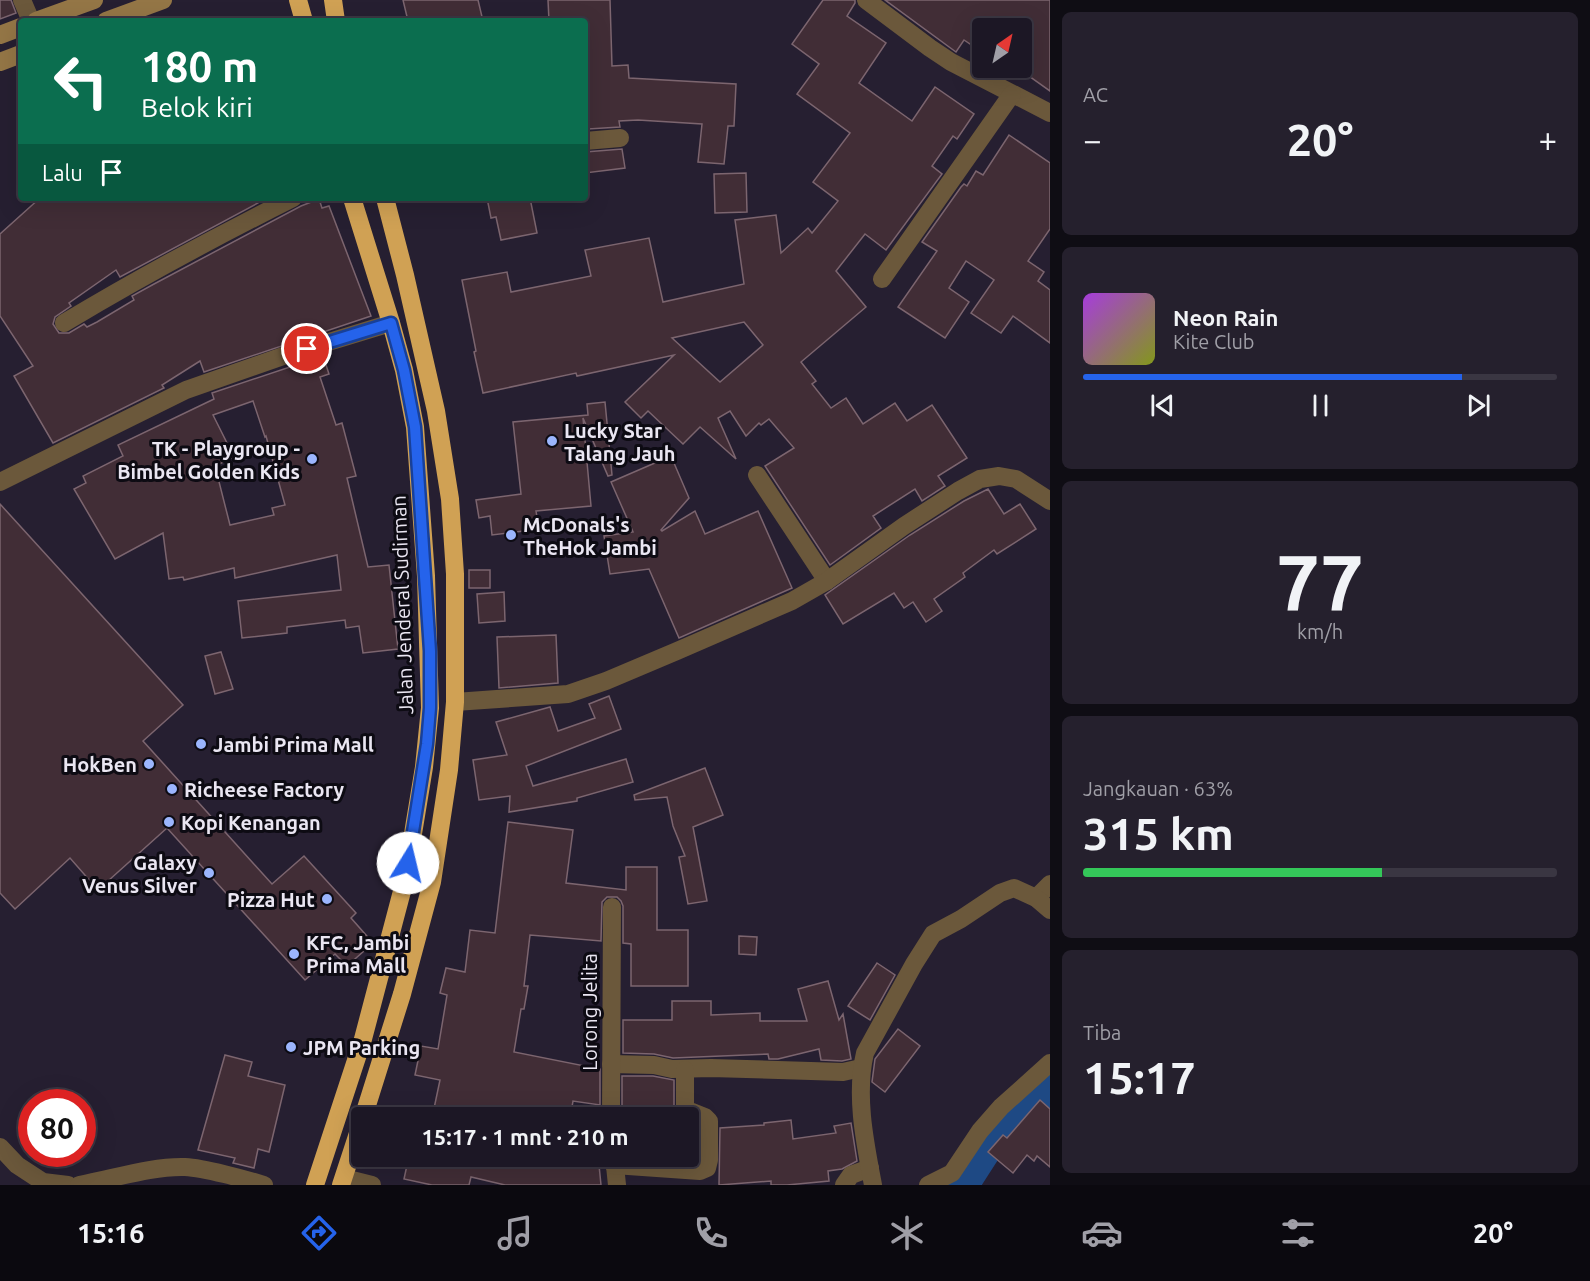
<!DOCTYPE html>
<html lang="id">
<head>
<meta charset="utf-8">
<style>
	:root { --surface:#1c1725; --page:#25202d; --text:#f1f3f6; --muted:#a09fa7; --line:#3a3642; --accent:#2563eb }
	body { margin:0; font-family:Ubuntu,sans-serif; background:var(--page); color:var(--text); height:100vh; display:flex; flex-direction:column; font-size:22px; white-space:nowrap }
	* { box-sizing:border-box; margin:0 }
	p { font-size:20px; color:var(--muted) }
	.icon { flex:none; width:33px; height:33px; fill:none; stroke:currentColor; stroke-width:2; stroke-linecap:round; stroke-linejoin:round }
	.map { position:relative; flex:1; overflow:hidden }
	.drawer { display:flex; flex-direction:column; gap:12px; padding:12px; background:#0f0d14; width:540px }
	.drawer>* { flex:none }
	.top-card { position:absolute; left:18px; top:18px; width:570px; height:183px; border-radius:6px; box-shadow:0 6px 24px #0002,0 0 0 2px var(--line); background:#0b6e4f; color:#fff; overflow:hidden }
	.needle { width:39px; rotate:34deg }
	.controls { position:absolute; left:972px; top:18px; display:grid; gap:12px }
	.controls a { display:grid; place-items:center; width:60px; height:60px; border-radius:6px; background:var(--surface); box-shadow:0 6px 24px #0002,0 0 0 2px var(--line); font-size:30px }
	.speed { position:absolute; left:18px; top:1089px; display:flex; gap:12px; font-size:30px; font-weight:700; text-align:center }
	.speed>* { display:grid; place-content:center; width:78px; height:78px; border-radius:50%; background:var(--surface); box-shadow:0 6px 24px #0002,0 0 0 2px var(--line); line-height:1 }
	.speed .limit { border:9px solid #d22; background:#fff; color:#111 }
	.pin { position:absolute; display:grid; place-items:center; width:51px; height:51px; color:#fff; margin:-26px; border:3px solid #fff; border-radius:50%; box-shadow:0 2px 6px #0007 }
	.me { position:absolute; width:66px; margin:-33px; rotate:9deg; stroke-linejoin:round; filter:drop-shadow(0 0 4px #0008) }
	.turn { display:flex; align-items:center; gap:21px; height:126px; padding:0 24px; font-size:27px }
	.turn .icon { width:78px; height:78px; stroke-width:2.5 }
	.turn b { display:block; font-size:42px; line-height:51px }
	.then { display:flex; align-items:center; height:57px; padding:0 24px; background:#0003; gap:12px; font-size:22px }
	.big { font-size:45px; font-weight:600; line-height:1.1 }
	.drawer .card { flex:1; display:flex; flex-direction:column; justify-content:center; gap:9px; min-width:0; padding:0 21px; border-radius:9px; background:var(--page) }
	.drawer .dial { align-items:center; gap:0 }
	.dial b { font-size:78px; line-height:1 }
	.song { display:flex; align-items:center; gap:18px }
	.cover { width:72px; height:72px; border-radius:9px; background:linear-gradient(135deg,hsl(280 70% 55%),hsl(70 70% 35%)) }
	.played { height:6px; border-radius:3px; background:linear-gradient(90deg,var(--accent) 80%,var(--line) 80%) }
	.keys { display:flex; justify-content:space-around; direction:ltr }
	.heat { display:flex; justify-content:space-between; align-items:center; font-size:33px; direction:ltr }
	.charge { height:9px; border-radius:4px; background:linear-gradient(90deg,#34c759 63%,var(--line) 0) }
	.trip { position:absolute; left:351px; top:1107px; width:348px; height:60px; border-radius:6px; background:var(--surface); box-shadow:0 6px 24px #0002,0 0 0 2px var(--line); font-weight:600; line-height:60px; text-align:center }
	.tabs { display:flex; height:96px; justify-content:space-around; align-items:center; background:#0b090f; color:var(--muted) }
	.tabs .icon { width:42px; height:42px }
	.tabs .on { color:var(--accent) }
	.tabs b { font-size:27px; color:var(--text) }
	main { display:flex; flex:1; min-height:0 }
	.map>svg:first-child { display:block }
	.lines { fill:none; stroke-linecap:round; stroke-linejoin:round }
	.river { stroke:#1e4984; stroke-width:38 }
	.building { fill:#412d36; stroke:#7c656f; stroke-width:1.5; fill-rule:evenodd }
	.street { stroke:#6b583b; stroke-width:18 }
	.secondary { stroke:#947646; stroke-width:18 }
	.highway { stroke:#d0a154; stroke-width:18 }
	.route-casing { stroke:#184099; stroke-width:15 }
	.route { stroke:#2563eb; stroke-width:10 }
	.poi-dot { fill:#9bb5fd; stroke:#0d0b13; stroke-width:2 }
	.labels { text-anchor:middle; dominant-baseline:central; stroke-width:6; stroke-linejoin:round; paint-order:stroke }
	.poi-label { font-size:20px; font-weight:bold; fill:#eae6f2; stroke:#0d0b13; text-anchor:start }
	.street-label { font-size:20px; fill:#eae6f2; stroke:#0d0b13 }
</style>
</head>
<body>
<main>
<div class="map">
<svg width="1050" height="1185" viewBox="0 0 1050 1185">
	<rect width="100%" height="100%" fill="#261f31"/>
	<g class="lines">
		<polyline class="river" points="955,1185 965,1176 994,1131 1050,1084"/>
	</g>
	<g class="building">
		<polygon points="0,0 11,0 16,13 0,19"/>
		<polygon points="403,0 478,0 483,21 408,21"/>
		<polygon points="548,0 610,0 612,66 628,65 629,78 736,84 734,126 728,126 724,164 698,162 702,124 638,120 619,121 620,127 588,129 585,21 549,21"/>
		<path d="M823,0H855V3L847,16L886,43L859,83L912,121L935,87L974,114L957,139L953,136L932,166L942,174L886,250L865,234L836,271L866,307L801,362L816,381L812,384L831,408L846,398L863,424L895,403L907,421L932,405L967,458L938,476L945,486L922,501L915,489L873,516L881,528L830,565L765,466L794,448L769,419L761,425L759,423L746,436L730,411L718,418L736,459L700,427L683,444L648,411L641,418L625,402L674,355L577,376L576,373L483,393L474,352L476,351L462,280L507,272L511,292L591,276L585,250L649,238L663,302L744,284L735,220L776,215L781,253L808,228L812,233L838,201L813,182L850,133L797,94L819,64L792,44ZM744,322L763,345L720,382L672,338Z"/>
		<polygon points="885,0 1050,0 1050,91 1022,71 1022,28 982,28 982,52 964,40 956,52"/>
		<polygon points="1009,135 1050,163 1050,229 1028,261 1044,272 1038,281 1050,290 1050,343 1013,316 1001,333 971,313 994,280 966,261 949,288 969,302 945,338 898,307 937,251 922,242 961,187 964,184 967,186 976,171 983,175"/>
		<polygon points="622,149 625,168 585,173 585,152"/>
		<polygon points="746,173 747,212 715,213 714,174"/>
		<polygon points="40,198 256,198 258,203 120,277 116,270 69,303 71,306 55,317 53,324 59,333 69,333 84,324 87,327 97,322 134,300 132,296 154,284 301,206 319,199 322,208 329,206 371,316 204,372 200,361 162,385 164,388 53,443 14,376 33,366 0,316 0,234"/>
		<polygon points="487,198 530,198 537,233 501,240 496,217 491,218"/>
		<path d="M323,356L329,374L320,377L336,425L342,423L356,476L347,478L368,567L389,565L398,649L363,653L359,626L346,628L345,620L287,627V633L242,638L238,601L341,590L337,555L235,578L234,568L184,580L183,577L169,579L163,533L115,559L74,489L86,483L83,476L123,456L118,445L214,399L212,393ZM253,401L265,437L266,436L285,505L272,508L274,515L230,525L215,466L234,457L213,415Z"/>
		<polygon points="605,402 612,475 608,476 583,418 591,506 536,511 539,529 492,535 490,516 479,518 476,500 521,494 513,422 588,415 587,404"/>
		<polygon points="671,456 689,498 661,530 662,531 695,511 705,534 758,511 792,588 679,638 649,569 610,574 604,536 633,532 611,482"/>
		<polygon points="988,489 1004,514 1020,504 1036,529 997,554 994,550 963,573 965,577 934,599 942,611 926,622 913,602 904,608 894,593 843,624 825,595 910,535 964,501"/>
		<polygon points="0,504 183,705 143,741 272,884 304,856 356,913 351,918 373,943 347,966 335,954 305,980 167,828 98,890 70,858 15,909 0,893"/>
		<rect x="469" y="570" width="21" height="18"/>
		<polygon points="504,592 505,621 479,623 477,594"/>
		<polygon points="556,635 558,683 499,688 497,637"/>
		<polygon points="221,652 233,689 215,694 205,656"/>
		<polygon points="609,696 621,729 526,766 533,786 626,759 633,782 577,798 577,801 509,812 510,796 479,800 473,760 507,755 496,722 550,707 558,731 595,718 589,704"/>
		<polygon points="705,768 723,815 693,827 707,901 688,904 679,857 685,856 673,826 667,797 635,800 634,795"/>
		<polygon points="508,822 573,830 566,883 626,890 626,867 657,867 657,930 688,930 688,986 631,986 631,944 623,943 623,906 621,901 617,897 607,897 602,902 601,941 530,935 524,986 528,986 524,1009 521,1009 514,1052 600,1069 600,1105 573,1101 570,1118 432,1118 440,1080 415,1075 421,1046 438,1049 447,995 440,993 446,968 465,972 470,930 495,933"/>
		<polygon points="739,936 757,937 756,955 739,954"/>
		<polygon points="877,963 895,975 870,1020 848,1006"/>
		<polygon points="828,981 839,1020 843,1014 851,1059 842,1061 821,1060 819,1049 778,1059 769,1059 768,1054 673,1058 654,1054 623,1053 623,1020 672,1020 672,1001 711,1001 711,1015 760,1013 760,1021 807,1021 798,989"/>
		<polygon points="898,1029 920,1046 885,1092 872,1082 875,1059"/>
		<polygon points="225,1055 252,1062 248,1076 285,1085 269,1152 258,1149 254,1168 233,1163 235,1158 198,1150"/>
		<polygon points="622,1076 653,1076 674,1080 674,1109 676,1118 637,1118 637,1108 622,1107"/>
		<polygon points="1040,1100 1050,1109 1050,1167 1037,1156 1034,1161 1027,1155 1013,1173 988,1152 1003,1135 1007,1138"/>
		<polygon points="791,1120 793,1139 836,1133 834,1126 851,1123 857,1161 842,1169 828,1171 829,1181 787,1185 771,1185 771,1181 719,1185 720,1128 764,1125 764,1123"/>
		<polygon points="409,1156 600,1156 599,1165 601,1185 505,1185 471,1177 469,1185 432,1185 404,1179"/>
	</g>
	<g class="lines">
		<g class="street">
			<polyline points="22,0 31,21"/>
			<polyline points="866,0 930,48 951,62 1050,113"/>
			<polyline points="585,141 620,138"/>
			<polyline points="882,279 1012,94"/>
			<path d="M64,323C139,278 215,237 293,198"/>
			<polyline points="757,475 827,581"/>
			<polyline points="0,482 186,390 286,355 391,323"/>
			<polyline points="455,702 568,694 606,681 677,651 792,601 827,581 904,526 958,491 980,479 999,476 1016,479 1050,501"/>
			<polyline points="1036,898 1050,884"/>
			<polyline points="611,1064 654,1065 672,1069 711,1068 843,1072 861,1068"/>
			<polyline points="611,1118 612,907"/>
			<polyline points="0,1147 17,1165 43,1182 68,1185"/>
			<polyline points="614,1156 617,1185"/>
			<polyline points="614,1165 700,1171 707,1168 709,1160 709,1121 705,1117 685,1109 685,1070"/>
			<polyline points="344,1178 372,1185"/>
			<path d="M79,1185C113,1179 151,1166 185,1167C204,1168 245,1179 264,1185"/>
			<polyline points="844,1185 851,1175 870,1168"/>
			<path d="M873,1185C865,1143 855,1095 865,1053L914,964L933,934L961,919L1000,893L1014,888L1036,898L1050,910"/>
			<polyline points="928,1185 952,1173 980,1131 1001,1107 1050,1063"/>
		</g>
		<g class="secondary">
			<polyline points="36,21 94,0"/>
			<polyline points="106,21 163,0"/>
			<polyline points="0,35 21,27"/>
			<polyline points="0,62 21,54"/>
		</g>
		<g class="highway">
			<polyline points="298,0 304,21"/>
			<polyline points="333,0 336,21"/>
			<polyline points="363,1118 402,994 432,882 449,770 455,702 455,574 450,499 436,411 405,275 385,198"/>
			<polyline points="315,1185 363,1039 406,876 424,767 430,708 426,576 415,427 404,370 391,323 352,198"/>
			<polyline points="341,1185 362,1121"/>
		</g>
	</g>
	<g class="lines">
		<g class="route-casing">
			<polyline id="route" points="307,349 391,323 404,370 415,427 430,651 430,708 427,744 408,863"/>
		</g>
		<use href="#route" class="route"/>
	</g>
	<g class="poi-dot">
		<circle cx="552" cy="441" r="6"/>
		<circle cx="312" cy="459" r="6"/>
		<circle cx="511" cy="535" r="6"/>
		<circle cx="201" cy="744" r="6"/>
		<circle cx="149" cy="764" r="6"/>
		<circle cx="172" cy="789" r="6"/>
		<circle cx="169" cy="822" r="6"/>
		<circle cx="209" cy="873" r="6"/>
		<circle cx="327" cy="899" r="6"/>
		<circle cx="294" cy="954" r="6"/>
		<circle cx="291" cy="1047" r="6"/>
	</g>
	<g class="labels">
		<g class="poi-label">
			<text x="564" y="430">Lucky Star<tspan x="564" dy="23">Talang Jauh</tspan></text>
			<text x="300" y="448" text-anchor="end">TK - Playgroup -<tspan x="300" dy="23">Bimbel Golden Kids</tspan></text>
			<text x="523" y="524">McDonals's<tspan x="523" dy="23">TheHok Jambi</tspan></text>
			<text x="213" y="744">Jambi Prima Mall</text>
			<text x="137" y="764" text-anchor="end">HokBen</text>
			<text x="184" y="789">Richeese Factory</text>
			<text x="181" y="822">Kopi Kenangan</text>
			<text x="197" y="862" text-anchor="end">Galaxy<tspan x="197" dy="23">Venus Silver</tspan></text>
			<text x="315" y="899" text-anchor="end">Pizza Hut</text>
			<text x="306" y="942">KFC, Jambi<tspan x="306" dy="23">Prima Mall</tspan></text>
			<text x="303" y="1047">JPM Parking</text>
		</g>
		<g class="street-label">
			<text transform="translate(402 605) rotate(-92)">Jalan Jenderal Sudirman</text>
			<text transform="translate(589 1012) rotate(-90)">Lorong Jelita</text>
		</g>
	</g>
</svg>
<div class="controls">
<a><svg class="needle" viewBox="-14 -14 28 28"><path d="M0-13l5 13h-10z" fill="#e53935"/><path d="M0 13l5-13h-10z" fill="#a09fa7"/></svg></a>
</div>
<div class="speed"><div class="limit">80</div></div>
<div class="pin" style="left:307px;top:349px;background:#d93025"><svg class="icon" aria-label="arrive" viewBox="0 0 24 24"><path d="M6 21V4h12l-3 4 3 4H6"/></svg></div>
<svg class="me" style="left:408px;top:863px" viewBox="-20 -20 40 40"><circle r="19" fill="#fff"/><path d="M0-13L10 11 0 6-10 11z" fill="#2563eb"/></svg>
<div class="trip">15:17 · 1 mnt · 210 m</div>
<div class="top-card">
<div class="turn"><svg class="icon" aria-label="left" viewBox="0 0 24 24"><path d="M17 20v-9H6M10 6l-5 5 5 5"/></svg><div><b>180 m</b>Belok kiri</div></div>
<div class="then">Lalu<svg class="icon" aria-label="arrive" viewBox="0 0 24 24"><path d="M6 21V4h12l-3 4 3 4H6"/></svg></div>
</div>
</div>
<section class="drawer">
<div class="card"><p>AC</p>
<div class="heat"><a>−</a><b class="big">20°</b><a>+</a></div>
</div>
<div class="card">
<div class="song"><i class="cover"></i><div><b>Neon Rain</b><p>Kite Club</p></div></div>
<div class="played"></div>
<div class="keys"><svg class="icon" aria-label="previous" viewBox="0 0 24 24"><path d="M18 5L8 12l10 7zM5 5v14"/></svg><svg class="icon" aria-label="pause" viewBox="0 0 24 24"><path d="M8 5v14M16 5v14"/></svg><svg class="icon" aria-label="next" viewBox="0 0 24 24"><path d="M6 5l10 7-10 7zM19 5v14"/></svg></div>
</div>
<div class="card dial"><b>77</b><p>km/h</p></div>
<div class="card"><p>Jangkauan · 63%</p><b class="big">315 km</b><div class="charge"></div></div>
<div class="card"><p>Tiba</p><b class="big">15:17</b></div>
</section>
</main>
<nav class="tabs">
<b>15:16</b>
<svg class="icon on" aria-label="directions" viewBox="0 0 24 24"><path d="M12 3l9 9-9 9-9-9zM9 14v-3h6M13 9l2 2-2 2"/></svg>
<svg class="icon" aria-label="music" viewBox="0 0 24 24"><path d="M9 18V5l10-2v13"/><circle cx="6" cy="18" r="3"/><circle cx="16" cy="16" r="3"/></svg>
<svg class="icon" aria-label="phone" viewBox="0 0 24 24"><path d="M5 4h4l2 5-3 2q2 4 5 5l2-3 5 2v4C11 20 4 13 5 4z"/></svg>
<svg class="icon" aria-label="climate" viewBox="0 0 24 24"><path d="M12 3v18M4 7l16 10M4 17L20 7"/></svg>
<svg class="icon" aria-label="car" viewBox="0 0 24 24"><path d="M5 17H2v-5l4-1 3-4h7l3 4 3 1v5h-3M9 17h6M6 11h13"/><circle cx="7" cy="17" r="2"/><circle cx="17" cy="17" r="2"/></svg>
<svg class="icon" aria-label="filters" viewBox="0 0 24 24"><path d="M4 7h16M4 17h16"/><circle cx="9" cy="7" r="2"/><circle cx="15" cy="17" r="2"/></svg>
<b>20°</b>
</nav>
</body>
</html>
